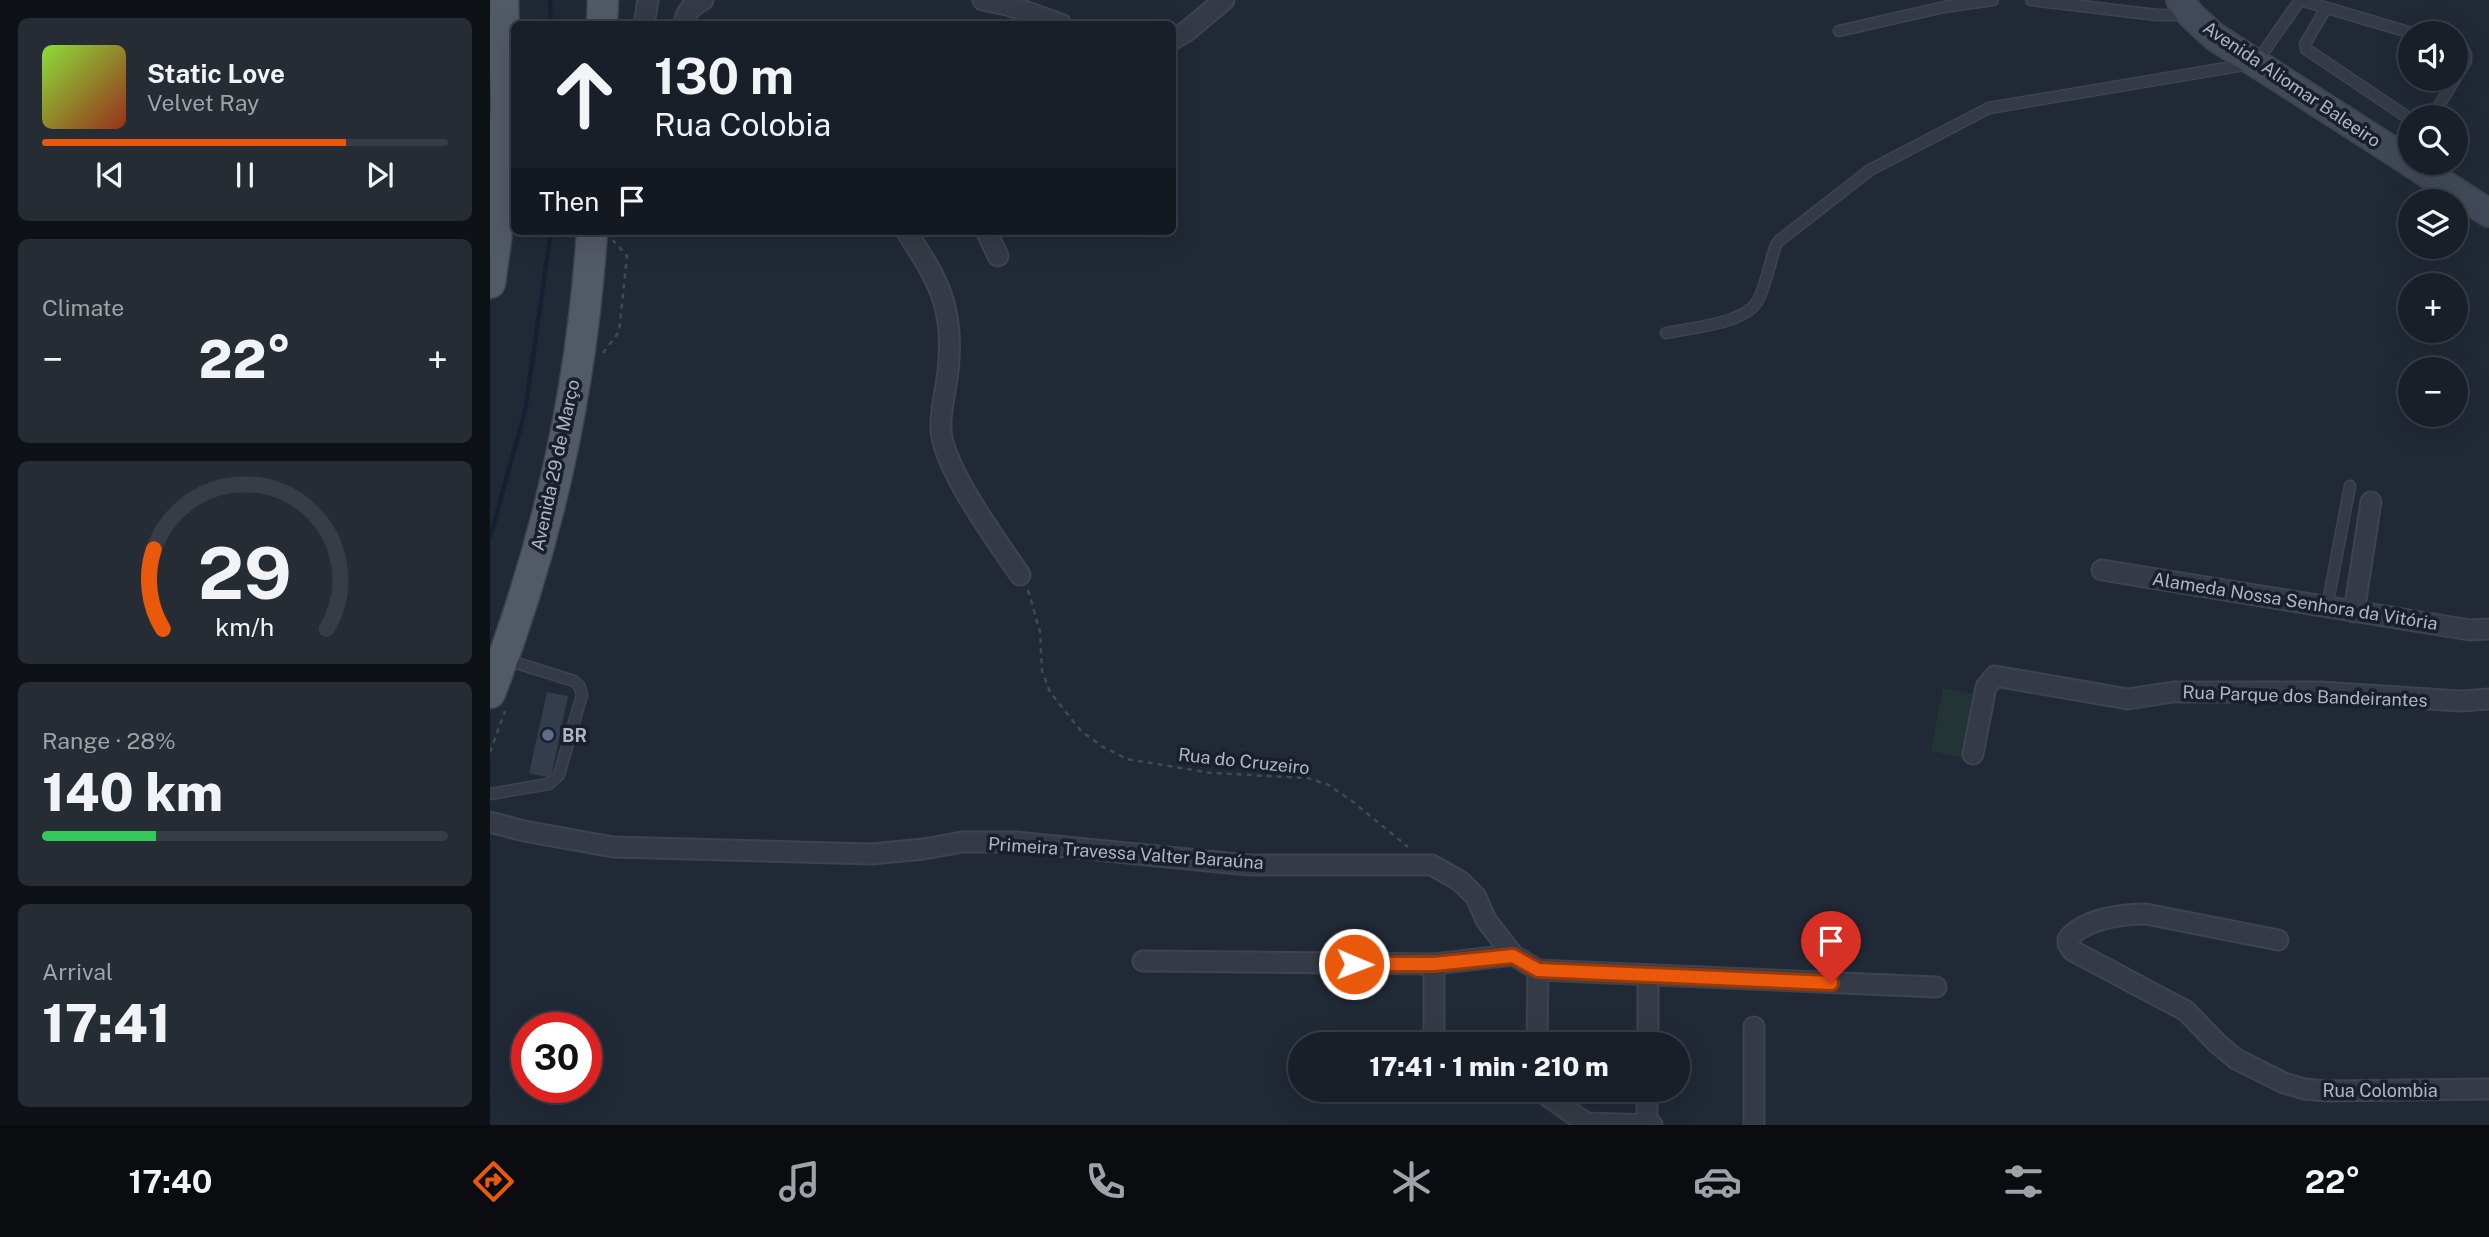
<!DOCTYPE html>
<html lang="en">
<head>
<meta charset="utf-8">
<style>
	:root { --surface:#191f28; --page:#262c34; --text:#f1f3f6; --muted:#9fa2a8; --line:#373d45; --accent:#ea580c }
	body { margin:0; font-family:"Public Sans",sans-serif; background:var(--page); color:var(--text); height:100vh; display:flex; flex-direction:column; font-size:26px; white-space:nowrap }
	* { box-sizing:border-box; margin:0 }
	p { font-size:23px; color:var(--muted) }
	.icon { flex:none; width:38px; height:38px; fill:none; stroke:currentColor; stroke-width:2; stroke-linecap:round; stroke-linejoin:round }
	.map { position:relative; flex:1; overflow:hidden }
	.details { display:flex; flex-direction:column; gap:18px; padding:18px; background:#0e1116; width:490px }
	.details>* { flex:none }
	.hud { position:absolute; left:21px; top:21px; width:665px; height:214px; border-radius:10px; box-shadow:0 7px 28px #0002,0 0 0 2px var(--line); background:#191f28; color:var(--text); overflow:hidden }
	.buttons { position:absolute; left:1908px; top:21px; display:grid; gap:14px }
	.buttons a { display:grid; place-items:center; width:70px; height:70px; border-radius:50%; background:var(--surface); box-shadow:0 7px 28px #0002,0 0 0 2px var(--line); font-size:35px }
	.speed { position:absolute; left:21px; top:1012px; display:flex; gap:14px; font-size:35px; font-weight:700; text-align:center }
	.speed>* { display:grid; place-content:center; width:91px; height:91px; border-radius:50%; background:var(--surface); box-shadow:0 7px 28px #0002,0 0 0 2px var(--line); line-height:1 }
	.speed .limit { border:10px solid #d22; background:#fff; color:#111 }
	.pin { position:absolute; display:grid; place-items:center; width:60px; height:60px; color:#fff; margin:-72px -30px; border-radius:50% 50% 50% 0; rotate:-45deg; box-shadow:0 0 7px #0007 }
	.pin .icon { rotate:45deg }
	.me { position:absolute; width:77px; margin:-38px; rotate:91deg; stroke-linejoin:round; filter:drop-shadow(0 0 5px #0008) }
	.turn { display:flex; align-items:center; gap:24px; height:147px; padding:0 28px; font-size:32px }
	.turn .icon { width:91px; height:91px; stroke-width:2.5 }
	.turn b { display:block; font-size:49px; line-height:60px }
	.then { display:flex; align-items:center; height:66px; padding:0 28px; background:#0003; gap:14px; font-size:26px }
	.big { font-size:52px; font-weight:800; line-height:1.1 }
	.details .card { flex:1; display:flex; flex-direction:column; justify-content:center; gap:10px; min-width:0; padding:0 24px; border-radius:10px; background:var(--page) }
	.details .dial { align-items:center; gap:0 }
	.dial svg { height:182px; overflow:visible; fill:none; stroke:var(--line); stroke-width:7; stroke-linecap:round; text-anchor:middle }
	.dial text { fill:var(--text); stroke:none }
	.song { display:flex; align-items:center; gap:21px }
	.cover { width:84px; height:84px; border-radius:10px; background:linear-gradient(135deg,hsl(90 70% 55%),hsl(10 70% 35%)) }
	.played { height:7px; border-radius:4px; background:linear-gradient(90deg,var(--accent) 75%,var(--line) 75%) }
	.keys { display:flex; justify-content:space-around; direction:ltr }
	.heat { display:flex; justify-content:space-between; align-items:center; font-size:38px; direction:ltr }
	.charge { height:10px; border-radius:5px; background:linear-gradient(90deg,#34c759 28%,var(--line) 0) }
	.trip { position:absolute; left:798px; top:1032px; width:402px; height:70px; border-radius:35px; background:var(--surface); box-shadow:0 7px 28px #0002,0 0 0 2px var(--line); font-weight:800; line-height:70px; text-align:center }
	.dock { display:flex; height:112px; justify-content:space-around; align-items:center; background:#0a0c10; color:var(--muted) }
	.dock .icon { width:49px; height:49px }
	.dock .active { color:var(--accent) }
	.dock b { font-size:32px; color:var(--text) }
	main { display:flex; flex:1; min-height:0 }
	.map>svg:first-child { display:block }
	.green { fill:#233437 }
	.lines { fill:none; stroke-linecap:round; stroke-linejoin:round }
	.stream { stroke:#152032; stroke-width:4.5 }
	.building { fill:#333d4c }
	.service-casing { stroke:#3d4450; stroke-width:13 }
	.minor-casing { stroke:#3d4450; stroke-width:23 }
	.secondary-casing { stroke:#3d4450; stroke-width:30 }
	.primary-casing { stroke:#3d4450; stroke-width:33 }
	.path { stroke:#3b4d4f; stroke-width:2.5; stroke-dasharray:5 5; stroke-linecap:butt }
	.service { stroke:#343b46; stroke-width:10 }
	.minor { stroke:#343b46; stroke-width:19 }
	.secondary { stroke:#424a59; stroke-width:26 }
	.primary { stroke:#525a66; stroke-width:30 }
	.route-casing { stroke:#983908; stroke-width:18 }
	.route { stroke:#ea580c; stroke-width:12 }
	.service-dot { fill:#5c6f8a; stroke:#1a202b; stroke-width:2.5 }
	.labels { text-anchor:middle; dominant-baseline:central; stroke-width:7; stroke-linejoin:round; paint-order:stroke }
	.street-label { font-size:18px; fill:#aeb6c3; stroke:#1a202b }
	.poi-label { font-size:18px; font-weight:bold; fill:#aeb6c3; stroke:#1a202b; text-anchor:start }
</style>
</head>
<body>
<main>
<section class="details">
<div class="card">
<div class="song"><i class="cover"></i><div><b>Static Love</b><p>Velvet Ray</p></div></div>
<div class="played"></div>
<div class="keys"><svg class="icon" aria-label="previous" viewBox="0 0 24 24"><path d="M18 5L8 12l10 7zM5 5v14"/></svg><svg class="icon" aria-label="pause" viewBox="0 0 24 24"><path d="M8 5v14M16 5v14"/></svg><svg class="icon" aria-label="next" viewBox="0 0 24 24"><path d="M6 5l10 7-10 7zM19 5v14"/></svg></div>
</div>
<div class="card"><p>Climate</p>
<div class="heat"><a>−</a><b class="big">22°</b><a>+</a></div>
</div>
<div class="card dial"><svg viewBox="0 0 100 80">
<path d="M14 69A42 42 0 1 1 86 69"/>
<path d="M14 69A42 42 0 0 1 10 34" stroke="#ea580c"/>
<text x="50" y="56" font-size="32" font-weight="700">29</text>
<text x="50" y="72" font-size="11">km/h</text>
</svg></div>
<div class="card"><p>Range · 28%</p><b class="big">140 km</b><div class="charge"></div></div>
<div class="card"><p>Arrival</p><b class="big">17:41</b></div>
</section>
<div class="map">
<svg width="1999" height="1125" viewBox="0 0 1999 1125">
	<rect width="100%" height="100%" fill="#212936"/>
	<polygon class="green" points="1453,688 1486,695 1474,758 1441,751"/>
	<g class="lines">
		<g class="stream">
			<polyline points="60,0 61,24"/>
			<polyline points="0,538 35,411 61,231"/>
		</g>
	</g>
	<polygon class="building" points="57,692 78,696 61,778 39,773"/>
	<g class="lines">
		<g class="service-casing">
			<g id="service">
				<polyline points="1541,0 1667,15 1696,15"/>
				<polyline points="1810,0 1922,33"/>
				<polyline points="1836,8 1815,44 1816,49 1920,119"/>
				<polyline points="1349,31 1454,7 1503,0"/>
				<polyline points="1942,117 1976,61 1976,54 1972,47 1965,46"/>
				<path d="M1176,333C1200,328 1253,324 1267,302C1274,292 1281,258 1286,245L1290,240L1380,170L1499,108L1766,63L1810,0"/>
				<polyline points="1837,607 1860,486"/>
				<polyline points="0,794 59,784 69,775 92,695 90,687 84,681 17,660"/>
			</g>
		</g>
		<g class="minor-casing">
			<g id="minor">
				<polyline points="493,0 517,5 571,24"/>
				<polyline points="154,24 158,0"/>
				<path d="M194,24C195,12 202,5 213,0"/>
				<polyline points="682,40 697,31 734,0"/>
				<path d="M416,231C449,281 465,309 458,371C456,390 450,410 451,429C452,467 508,542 530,575"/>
				<polyline points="496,231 508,256"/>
				<polyline points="1612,570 1980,630 1999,629"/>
				<polyline points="1864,612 1881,502"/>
				<polyline points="1483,754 1496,687 1505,676 1638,699 1683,692 1830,692 1971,701 1999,699"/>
				<polyline points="0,822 34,831 123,847 382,854 434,849 472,842 526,842 758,865 942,865 970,881 986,897 996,920 1023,955"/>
				<path d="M1788,940L1656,914C1631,914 1594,919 1578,939V944L1583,951L1696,1011L1727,1043L1746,1059L1794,1083L1814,1089L1837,1091L1999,1089"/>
				<polyline points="653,961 944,964 1023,955 1048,970 1446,987"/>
				<polyline points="944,964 944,1032"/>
				<polyline points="1264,1027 1264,1125"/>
				<polyline points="1047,1045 1048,970"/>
				<polyline points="1158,1045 1158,976"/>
				<polyline points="1059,1097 1096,1123 1162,1125"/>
				<polyline points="1157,1125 1157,1090"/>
			</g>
		</g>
		<g class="secondary-casing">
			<g id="secondary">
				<polyline points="1690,0 1701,15 1725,37 1920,162"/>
				<polyline points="1921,163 1999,213"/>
			</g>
		</g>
		<g class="primary-casing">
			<g id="primary">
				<polyline points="112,24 113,0"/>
				<polyline points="0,283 6,240 16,106 13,0"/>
				<path d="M0,693C57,546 92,388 102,231"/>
			</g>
		</g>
		<g class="path">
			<polyline points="113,353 129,332 137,256 123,240"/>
			<polyline points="538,590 550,632 552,671 560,692 591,731 613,747 637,759 721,773 817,778 837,784 862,801 918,847"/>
			<polyline points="0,752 15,711"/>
		</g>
		<use href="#service" class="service"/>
		<use href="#minor" class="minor"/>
		<use href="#secondary" class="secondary"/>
		<use href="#primary" class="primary"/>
	</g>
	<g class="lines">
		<g class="route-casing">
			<polyline id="route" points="864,964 944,964 1023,956 1048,970 1341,983"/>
		</g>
		<use href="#route" class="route"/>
	</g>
	<circle class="service-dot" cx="58" cy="735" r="7"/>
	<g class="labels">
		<g class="street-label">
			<text transform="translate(1802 84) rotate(34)">Avenida Aliomar Baleeiro</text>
			<text transform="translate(65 465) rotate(-78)">Avenida 29 de Março</text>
			<text transform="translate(1805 601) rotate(9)">Alameda Nossa Senhora da Vitória</text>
			<text transform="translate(1815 696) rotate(2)">Rua Parque dos Bandeirantes</text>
			<text transform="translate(754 761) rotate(6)">Rua do Cruzeiro</text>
			<text transform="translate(636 853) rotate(4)">Primeira Travessa Valter Baraúna</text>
			<text x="1890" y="1090">Rua Colombia</text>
		</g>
		<g class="poi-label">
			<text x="72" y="735">BR</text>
		</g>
	</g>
</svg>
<div class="buttons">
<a><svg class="icon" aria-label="sound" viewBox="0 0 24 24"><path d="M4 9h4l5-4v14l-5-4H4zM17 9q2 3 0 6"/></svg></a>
<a><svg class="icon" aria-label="search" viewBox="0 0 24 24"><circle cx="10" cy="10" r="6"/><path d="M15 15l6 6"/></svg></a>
<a><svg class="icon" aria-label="layers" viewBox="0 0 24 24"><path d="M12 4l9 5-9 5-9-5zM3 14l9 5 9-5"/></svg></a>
<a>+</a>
<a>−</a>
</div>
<div class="speed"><div class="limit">30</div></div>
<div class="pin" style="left:1341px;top:983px;background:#d93025"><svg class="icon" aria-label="arrive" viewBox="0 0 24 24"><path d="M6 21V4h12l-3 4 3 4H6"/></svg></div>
<svg class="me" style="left:864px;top:964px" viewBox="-20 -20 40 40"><circle r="17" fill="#ea580c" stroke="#fff" stroke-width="3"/><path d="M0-11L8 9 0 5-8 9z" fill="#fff"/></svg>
<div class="trip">17:41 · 1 min · 210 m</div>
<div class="hud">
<div class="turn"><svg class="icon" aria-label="ahead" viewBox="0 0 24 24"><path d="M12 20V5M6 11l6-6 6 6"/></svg><div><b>130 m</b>Rua Colobia</div></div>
<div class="then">Then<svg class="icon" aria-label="arrive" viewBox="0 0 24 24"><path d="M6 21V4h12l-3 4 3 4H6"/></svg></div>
</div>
</div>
</main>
<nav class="dock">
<b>17:40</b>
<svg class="icon active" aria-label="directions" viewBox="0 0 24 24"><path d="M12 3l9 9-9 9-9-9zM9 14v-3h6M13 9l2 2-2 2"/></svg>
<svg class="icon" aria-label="music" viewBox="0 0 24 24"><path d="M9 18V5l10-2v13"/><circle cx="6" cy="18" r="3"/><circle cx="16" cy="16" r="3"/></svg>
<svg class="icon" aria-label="phone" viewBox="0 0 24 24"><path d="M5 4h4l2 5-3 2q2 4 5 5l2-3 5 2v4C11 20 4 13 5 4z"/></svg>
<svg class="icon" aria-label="climate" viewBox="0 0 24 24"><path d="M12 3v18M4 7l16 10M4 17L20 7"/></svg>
<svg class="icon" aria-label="car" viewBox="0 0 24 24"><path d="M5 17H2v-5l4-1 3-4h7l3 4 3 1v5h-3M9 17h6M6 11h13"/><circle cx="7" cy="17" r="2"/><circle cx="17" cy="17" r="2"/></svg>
<svg class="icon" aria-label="filters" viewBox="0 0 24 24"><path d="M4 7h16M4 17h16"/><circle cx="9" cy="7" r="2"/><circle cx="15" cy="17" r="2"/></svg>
<b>22°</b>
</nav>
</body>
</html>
